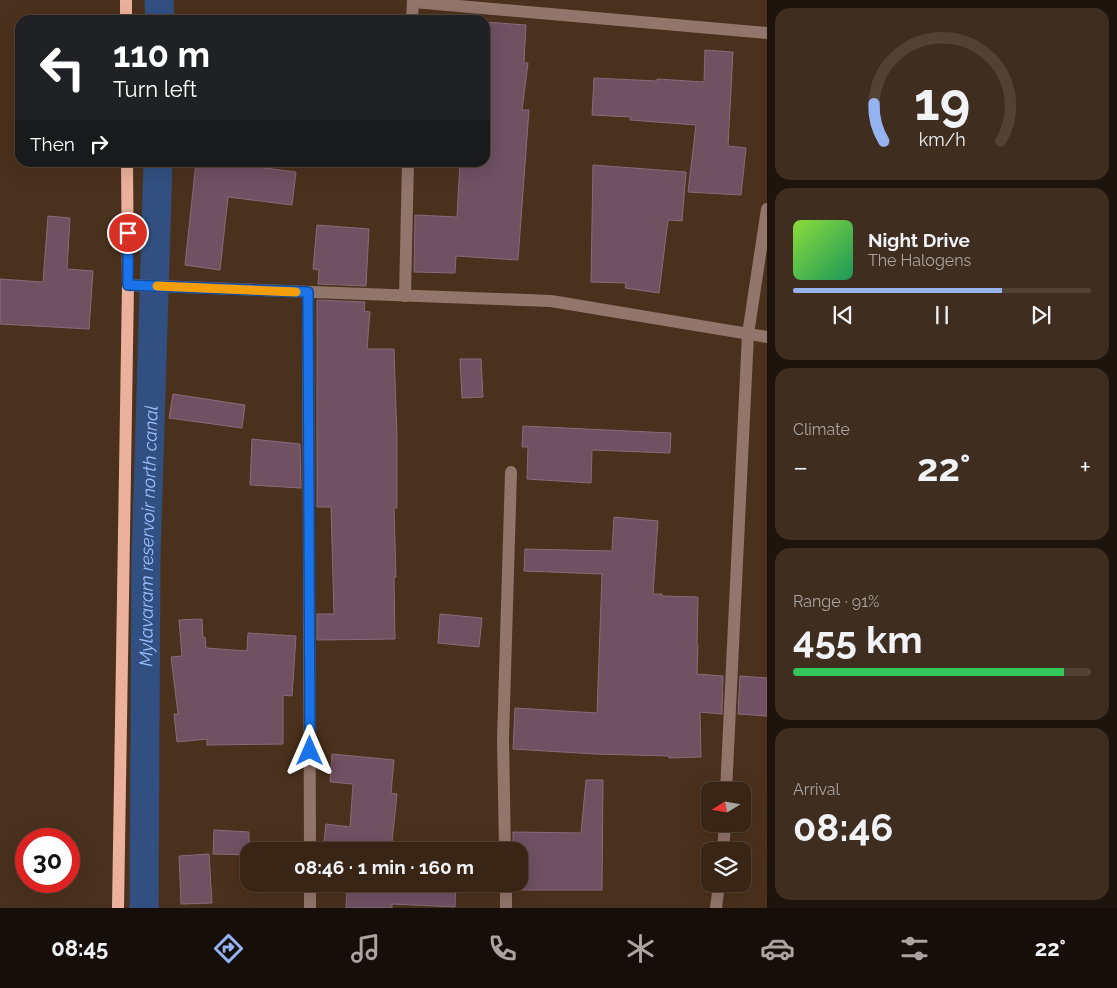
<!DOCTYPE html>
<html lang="en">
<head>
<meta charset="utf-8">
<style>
	:root { --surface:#382516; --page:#3f2d1f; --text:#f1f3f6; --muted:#aba5a1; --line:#524235; --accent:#95b2f1 }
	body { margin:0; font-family:Raleway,sans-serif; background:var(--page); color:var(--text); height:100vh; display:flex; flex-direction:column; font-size:19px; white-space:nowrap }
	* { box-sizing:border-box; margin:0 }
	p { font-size:16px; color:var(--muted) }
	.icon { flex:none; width:28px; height:28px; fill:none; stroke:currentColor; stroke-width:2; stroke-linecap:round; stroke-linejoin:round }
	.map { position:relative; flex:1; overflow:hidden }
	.drawer { display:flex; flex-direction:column; gap:8px; padding:8px; background:#1f140c; width:350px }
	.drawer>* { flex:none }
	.hud { position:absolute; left:15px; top:15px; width:475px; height:152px; border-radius:15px; box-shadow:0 5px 20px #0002,0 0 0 1px var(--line); background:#202124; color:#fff; overflow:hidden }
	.needle { width:32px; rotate:259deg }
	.tools { position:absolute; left:701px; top:782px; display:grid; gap:10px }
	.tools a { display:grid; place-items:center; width:50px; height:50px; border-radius:10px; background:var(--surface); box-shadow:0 5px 20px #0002,0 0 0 1px var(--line); font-size:25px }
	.speed { position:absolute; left:15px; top:828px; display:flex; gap:10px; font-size:25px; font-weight:700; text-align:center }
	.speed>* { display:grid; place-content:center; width:65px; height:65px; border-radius:50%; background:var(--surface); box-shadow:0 5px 20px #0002,0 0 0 1px var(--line); line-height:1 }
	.speed .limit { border:8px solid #d22; background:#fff; color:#111 }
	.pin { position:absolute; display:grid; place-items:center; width:42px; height:42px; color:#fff; margin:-21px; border:2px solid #fff; border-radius:50%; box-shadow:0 1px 5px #0007 }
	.me { position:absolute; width:55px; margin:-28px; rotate:0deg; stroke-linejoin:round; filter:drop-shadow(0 0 4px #0008) }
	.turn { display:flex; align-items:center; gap:18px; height:105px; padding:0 15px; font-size:22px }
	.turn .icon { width:65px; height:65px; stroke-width:2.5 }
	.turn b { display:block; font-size:35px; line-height:42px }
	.then { display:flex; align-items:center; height:48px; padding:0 15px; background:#0003; gap:10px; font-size:19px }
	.big { font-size:38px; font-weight:700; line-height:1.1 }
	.drawer .tile { flex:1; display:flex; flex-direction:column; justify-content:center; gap:8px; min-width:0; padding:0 18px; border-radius:15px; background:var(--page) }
	.drawer .dial { align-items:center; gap:0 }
	.dial svg { height:130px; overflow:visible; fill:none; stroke:var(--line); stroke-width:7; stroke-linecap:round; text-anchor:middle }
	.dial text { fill:var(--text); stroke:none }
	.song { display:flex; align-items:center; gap:15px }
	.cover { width:60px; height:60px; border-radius:8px; background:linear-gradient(135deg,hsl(90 70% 55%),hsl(150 70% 35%)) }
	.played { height:5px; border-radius:2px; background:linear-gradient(90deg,var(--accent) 70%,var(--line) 70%) }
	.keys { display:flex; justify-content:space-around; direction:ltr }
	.heat { display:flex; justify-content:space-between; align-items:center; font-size:28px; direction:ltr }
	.charge { height:8px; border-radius:4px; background:linear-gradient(90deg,#34c759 91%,var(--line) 0) }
	.trip { position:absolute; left:240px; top:842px; width:288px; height:50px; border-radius:15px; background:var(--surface); box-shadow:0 5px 20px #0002,0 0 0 1px var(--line); font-weight:700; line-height:50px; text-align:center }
	.menu { display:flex; height:80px; justify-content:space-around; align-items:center; background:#160f09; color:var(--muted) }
	.menu .icon { width:35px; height:35px }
	.menu .on { color:var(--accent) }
	.menu b { font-size:22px; color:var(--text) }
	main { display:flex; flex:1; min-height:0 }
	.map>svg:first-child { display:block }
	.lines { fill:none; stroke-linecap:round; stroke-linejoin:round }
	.canal { stroke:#315081; stroke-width:29 }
	.building { fill:#6f5161; stroke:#8a6a7b }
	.minor { stroke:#92756b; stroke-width:12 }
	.major { stroke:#ecb19c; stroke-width:12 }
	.route-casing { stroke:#114b97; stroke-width:12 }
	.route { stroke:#1a73e8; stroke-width:9 }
	.slow { stroke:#f59e0b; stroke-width:9 }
	.labels { text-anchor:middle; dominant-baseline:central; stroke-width:5; stroke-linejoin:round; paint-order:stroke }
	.water-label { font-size:18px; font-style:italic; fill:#9dc2ff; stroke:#4a311d }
</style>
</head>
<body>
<main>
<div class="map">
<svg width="767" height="908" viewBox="0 0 767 908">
	<rect width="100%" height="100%" fill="#4a311d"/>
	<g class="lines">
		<g class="canal">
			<polyline points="159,0 160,20"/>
			<path id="s1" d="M144,908L146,558L158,162"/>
		</g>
	</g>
	<g class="building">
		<polygon points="485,22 526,25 524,63 528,63 522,110 529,110 518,260 456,256 455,273 414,272 415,215 457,217 460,162 485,162"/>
		<polygon points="705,50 733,52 728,146 746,148 741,195 688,192 696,125 630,120 631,117 592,115 594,78 657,81 657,79 704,82"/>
		<polygon points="196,162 218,162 296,172 292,205 228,197 220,270 185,265"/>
		<polygon points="593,165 686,172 682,221 668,220 659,293 625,288 626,283 591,282"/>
		<polygon points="48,216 70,218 67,269 93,271 89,329 0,324 0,279 43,282"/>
		<polygon points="317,225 369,229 366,286 318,284 319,270 313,269"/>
		<polygon points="317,300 365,302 364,311 370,312 367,349 394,349 397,439 397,508 394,508 396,577 394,577 395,639 317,640 317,614 334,614 331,507 317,507"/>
		<polygon points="460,359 481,359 483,397 462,398"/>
		<polygon points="173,394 245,405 242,428 169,418"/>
		<polygon points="523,426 671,433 670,453 592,450 591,483 527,479 528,447 522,447"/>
		<polygon points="252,439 300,444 301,488 250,485"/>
		<polygon points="614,517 658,521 653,594 662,594 662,596 698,597 697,645 698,645 697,674 723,676 722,714 700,712 701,757 669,758 669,756 595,754 513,749 515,708 597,713 602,574 524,571 525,549 612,551"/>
		<polygon points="440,614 482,618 479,647 438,643"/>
		<polygon points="202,619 203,638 205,637 206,648 247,651 248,633 296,636 292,696 283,695 283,744 207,745 207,739 177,742 174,714 178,714 171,657 182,656 179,620"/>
		<polygon points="740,676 767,678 767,716 738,714"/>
		<polygon points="332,754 394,760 391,793 397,794 391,851 405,851 323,851 326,824 350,827 353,784 330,782"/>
		<polygon points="586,780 603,780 602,890 514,890 514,884 519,884 519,851 513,851 513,832 581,833"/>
		<polygon points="214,830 249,832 249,855 213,854"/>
		<polygon points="209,854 212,903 181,904 179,856"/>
		<polygon points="343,884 456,884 455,907 392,904 392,908 346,908 347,886 343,886"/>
	</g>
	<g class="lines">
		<g class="minor">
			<polyline points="413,2 767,33"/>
			<polyline points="412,20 413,0"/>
			<polyline points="128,285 551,301 767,337"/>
			<polyline points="308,292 310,851"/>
			<polyline points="405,296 408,162"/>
			<polyline points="726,791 748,334 767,209"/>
			<polyline points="505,851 503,739 511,472"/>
			<polyline points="723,851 725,824"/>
			<polyline points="310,884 310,908"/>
			<polyline points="506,884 506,908"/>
			<polyline points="716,908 719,884"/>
		</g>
		<g class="major">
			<polyline points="126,0 126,20"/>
			<polyline points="118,908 128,285 127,162"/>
		</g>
	</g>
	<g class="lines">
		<g class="route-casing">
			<polyline id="route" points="128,233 128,285 308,292 310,751"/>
		</g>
		<use href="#route" class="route"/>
		<polyline class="slow" points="157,286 296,292"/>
	</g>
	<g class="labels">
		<g class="water-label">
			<text stroke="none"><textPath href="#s1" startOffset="372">Mylavaram reservoir north canal</textPath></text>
		</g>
	</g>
</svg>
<div class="tools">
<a><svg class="needle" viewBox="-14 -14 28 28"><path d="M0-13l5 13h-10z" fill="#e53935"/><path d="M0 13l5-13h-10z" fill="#aba5a1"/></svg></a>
<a><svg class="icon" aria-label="layers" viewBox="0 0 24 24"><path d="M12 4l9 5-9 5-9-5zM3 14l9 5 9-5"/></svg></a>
</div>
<div class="speed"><div class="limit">30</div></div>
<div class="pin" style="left:128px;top:233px;background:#d93025"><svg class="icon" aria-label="arrive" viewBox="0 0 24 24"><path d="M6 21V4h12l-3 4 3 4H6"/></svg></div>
<svg class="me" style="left:310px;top:751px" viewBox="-20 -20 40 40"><path d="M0-17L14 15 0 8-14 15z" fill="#1a73e8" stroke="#fff" stroke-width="4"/></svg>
<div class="trip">08:46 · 1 min · 160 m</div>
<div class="hud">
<div class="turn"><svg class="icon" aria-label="left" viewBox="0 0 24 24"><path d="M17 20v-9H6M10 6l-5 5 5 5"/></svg><div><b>110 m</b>Turn left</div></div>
<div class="then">Then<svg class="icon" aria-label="right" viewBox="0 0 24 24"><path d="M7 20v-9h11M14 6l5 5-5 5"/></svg></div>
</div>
</div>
<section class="drawer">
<div class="tile dial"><svg viewBox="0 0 100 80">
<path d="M14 69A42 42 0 1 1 86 69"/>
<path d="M14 69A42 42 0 0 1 8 46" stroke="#95b2f1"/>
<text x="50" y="56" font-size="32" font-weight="700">19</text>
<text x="50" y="72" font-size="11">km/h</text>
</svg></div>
<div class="tile">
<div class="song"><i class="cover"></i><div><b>Night Drive</b><p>The Halogens</p></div></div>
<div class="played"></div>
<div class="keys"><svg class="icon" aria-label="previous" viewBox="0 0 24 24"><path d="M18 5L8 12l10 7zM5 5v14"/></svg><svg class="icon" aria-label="pause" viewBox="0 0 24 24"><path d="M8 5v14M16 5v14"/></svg><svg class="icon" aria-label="next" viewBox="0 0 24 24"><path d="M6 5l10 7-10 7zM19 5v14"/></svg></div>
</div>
<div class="tile"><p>Climate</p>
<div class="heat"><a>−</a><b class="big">22°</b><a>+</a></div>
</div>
<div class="tile"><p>Range · 91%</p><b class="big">455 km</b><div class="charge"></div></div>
<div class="tile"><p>Arrival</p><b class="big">08:46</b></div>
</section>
</main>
<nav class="menu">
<b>08:45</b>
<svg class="icon on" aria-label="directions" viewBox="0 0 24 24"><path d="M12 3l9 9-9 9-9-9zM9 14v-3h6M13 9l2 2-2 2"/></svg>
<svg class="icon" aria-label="music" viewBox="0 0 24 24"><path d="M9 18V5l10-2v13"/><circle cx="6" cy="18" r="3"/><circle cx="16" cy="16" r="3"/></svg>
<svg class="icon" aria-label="phone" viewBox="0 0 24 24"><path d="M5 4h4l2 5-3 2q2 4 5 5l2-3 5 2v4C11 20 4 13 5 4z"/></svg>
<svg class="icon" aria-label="climate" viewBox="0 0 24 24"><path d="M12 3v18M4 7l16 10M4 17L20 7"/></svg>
<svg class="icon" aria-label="car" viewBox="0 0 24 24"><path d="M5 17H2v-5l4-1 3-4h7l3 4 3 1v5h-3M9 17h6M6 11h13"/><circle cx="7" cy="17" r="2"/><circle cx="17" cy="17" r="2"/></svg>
<svg class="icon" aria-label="filters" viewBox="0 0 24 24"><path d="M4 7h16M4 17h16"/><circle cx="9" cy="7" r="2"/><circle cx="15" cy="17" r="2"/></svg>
<b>22°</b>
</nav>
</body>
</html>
